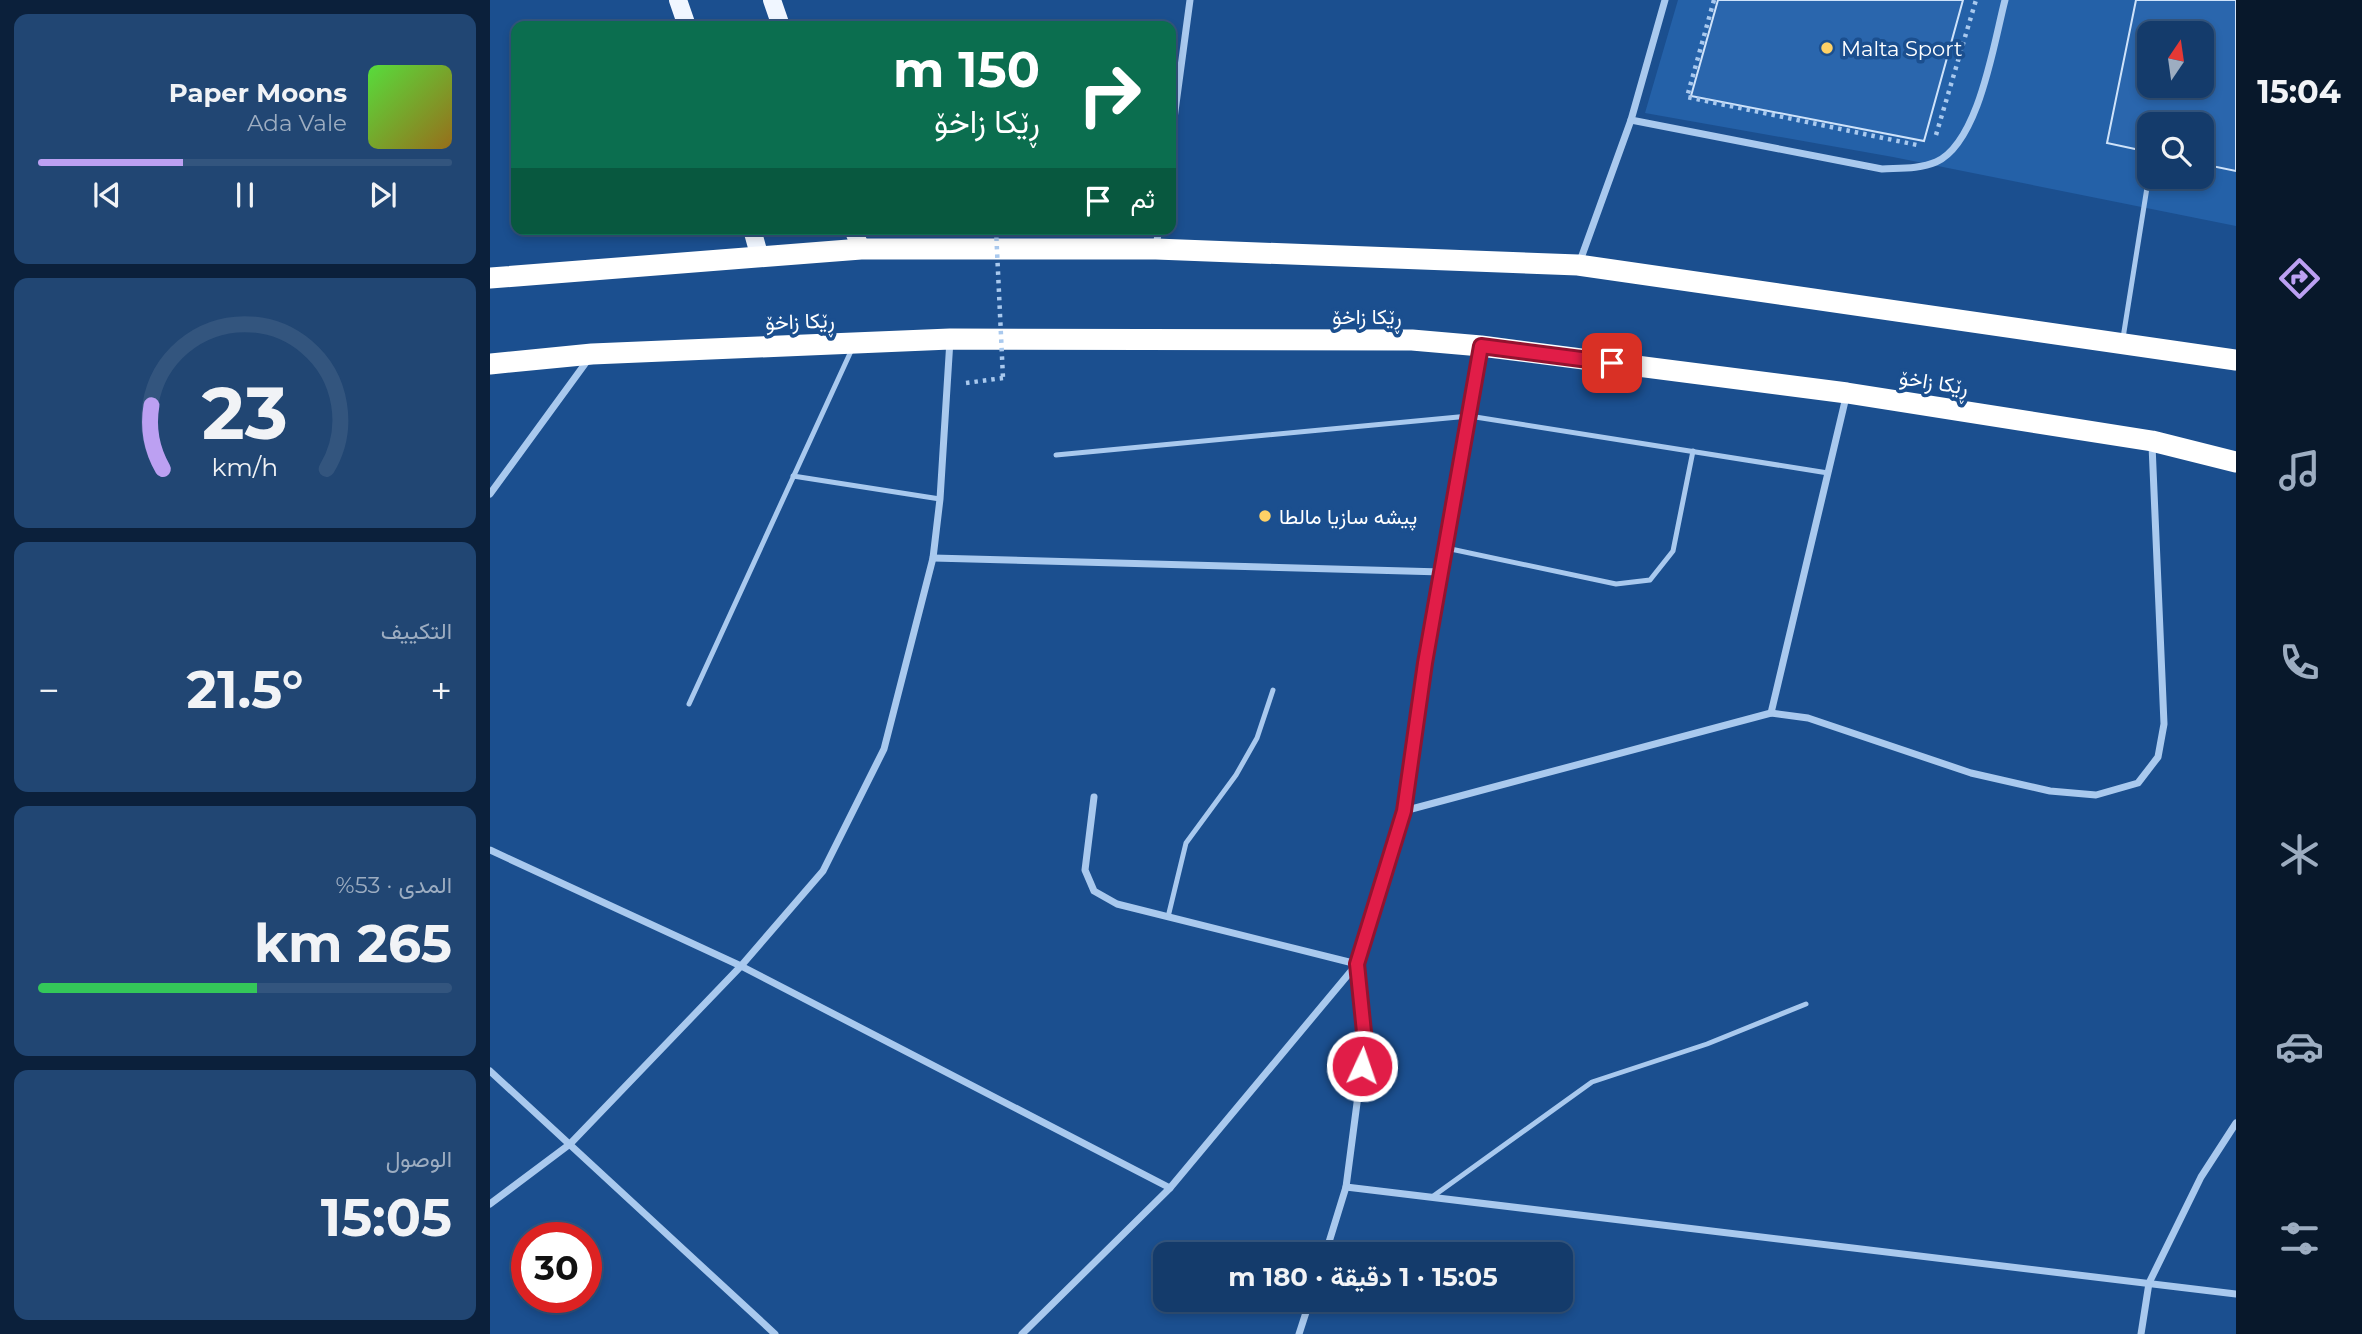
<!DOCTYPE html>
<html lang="ar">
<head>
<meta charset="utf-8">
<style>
	:root { --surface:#143b6b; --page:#214673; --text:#f1f3f6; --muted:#9dadc1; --line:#33557e; --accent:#bca0f2 }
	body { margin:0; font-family:Montserrat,Vazirmatn,sans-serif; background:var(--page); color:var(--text); direction:rtl; height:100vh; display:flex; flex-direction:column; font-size:26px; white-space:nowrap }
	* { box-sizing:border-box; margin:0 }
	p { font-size:23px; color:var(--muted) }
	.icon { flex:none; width:38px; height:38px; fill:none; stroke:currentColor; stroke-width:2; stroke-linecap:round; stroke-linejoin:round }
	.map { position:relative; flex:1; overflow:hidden; direction:ltr }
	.details { display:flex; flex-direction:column; gap:14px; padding:14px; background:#0b203b; width:490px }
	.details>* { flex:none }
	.hud { position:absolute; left:21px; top:21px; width:665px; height:214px; border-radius:14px; box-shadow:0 4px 10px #0003,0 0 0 2px var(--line); direction:rtl; background:#0b6e4f; color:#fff; overflow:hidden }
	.needle { width:46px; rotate:13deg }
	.controls { position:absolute; left:1647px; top:21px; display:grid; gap:14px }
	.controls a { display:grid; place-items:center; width:77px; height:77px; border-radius:14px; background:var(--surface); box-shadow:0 4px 10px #0003,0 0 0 2px var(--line); font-size:35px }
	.speed { position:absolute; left:21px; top:1222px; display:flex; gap:14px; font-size:35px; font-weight:700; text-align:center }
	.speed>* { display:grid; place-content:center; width:91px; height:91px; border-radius:50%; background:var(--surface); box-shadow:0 4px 10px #0003,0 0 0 2px var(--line); line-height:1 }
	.speed .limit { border:10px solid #d22; background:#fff; color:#111 }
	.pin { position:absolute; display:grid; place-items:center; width:60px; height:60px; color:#fff; margin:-30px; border-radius:14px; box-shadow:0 4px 10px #0006 }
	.me { position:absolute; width:77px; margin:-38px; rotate:3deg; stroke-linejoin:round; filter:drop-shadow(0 0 5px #0008) }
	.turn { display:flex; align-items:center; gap:24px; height:147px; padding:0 21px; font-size:32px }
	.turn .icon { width:91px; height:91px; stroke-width:2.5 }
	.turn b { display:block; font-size:49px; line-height:60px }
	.then { display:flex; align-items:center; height:66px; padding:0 21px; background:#0003; gap:14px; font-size:26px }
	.big { font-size:52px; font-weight:700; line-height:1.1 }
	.details .tile { flex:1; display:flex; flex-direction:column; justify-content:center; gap:10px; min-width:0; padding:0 24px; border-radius:14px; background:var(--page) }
	.details .dial { align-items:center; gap:0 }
	.dial svg { height:182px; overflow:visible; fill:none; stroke:var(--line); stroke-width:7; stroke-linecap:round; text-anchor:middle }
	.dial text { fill:var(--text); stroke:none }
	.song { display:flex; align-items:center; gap:21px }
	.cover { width:84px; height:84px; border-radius:10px; background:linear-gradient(135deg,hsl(110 70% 55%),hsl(40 70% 35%)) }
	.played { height:7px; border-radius:4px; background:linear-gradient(90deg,var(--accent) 35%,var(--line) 35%) }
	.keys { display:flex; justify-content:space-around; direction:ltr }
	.heat { display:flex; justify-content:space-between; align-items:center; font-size:38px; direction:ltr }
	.charge { height:10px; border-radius:5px; background:linear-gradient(90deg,#34c759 53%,var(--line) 0) }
	.trip { position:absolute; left:663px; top:1242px; width:420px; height:70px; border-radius:14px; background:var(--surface); box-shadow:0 4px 10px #0003,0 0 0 2px var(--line); font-weight:700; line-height:70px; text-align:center; direction:rtl }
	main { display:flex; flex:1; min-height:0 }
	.tabs { display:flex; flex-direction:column; width:126px; justify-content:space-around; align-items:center; background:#08182b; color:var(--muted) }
	.tabs .icon { width:49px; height:49px }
	.tabs .on { color:var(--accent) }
	.tabs b { font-size:32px; color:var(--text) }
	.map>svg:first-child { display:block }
	.green { fill:#2461a8; fill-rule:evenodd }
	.building { fill:#2a66ad; stroke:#cfe3fa; stroke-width:2; fill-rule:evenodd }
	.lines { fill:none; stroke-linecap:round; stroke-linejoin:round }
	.path { stroke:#a9c9ee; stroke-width:4.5; stroke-dasharray:3.5 5; stroke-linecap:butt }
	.lane { stroke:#a9c9ee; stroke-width:5 }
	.street { stroke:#a9c9ee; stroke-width:7 }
	.primary { stroke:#f0f6ff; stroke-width:18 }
	.highway { stroke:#fff; stroke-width:21 }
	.path-bridge { stroke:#a9c9ee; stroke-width:4.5; stroke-dasharray:3.5 5; stroke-linecap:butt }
	.route-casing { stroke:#92132f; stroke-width:18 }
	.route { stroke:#e11d48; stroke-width:12 }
	.poi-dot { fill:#ffd166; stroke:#1b4f8f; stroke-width:2.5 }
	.labels { text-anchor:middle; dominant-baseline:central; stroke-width:7; stroke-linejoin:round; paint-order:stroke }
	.poi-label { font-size:21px; fill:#fff; stroke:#1b4f8f; text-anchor:start }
	.street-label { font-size:21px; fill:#fff; stroke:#1b4f8f }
</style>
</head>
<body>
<main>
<nav class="tabs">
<b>15:04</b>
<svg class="icon on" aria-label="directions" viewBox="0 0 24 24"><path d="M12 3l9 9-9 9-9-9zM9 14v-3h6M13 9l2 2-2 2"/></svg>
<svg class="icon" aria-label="music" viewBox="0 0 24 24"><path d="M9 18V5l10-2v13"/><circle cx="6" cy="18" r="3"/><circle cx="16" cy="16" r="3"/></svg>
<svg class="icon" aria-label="phone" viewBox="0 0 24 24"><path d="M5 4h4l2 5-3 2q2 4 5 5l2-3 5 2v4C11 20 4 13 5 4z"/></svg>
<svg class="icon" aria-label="climate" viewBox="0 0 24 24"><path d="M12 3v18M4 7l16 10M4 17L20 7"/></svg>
<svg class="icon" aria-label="car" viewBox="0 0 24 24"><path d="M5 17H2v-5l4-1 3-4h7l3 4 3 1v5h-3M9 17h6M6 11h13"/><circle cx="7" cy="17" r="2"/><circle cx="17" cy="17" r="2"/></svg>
<svg class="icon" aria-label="filters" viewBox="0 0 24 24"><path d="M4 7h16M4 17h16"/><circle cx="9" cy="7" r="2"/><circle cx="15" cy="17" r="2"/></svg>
</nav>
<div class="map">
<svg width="1746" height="1334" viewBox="0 0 1746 1334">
	<rect width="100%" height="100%" fill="#1b4f8f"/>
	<path class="green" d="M1188,0H1746V226L1403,157L1155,113ZM1659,33H1712V86H1659ZM1659,124H1712V177H1659Z"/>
	<g class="building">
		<polygon points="1228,0 1473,0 1434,141 1201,96"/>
		<path d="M1646,0H1746V171L1712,164V124H1659V152L1617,143ZM1659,33H1712V86H1659Z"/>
	</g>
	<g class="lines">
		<g class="path">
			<polyline points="1224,0 1197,97 1427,145"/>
			<polyline points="1446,135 1486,0"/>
			<polyline points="476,383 513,378"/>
		</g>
		<g class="lane">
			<polyline points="1633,338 1659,175"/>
			<polyline points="566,455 979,416 1338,473"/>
			<polyline points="303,476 450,499"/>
			<polyline points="956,548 1126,584 1160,580 1183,551 1203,451"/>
			<polyline points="199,704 362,349"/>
			<polyline points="678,917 696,843 746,775 767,738 783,690"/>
			<polyline points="942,1197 1102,1082 1217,1044 1316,1004"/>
		</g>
		<g class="street">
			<path d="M1141,120L1392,169C1410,168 1430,169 1446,162C1489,143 1504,42 1515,0"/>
			<polyline points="681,141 700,0"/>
			<polyline points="666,246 669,229"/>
			<polyline points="1090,261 1141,120 1175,0"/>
			<polyline points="0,494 100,357"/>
			<polyline points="443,558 952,572"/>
			<polyline points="1281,713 1356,397"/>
			<polyline points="604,797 595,870 604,891 627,904 867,964 875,1042 856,1187 835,1255"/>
			<polyline points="914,811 1281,713 1318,718 1481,773 1560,791 1606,795 1648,783 1668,757 1674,724 1662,445"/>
			<polyline points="0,850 251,966 680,1188"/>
			<polyline points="0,1071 285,1334"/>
			<polyline points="856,1187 1746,1294"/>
			<polyline points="0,1204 80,1144 251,966 333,871 394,749 443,558 450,499 460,340"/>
			<polyline points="532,1334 680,1188 867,964 914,811 935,663 990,347"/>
			<polyline points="809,1334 820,1300"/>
			<polyline points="1651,1334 1659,1283 1711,1177 1746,1123"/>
		</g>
		<g class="primary">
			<polyline points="188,0 197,26"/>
			<polyline points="282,0 291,26"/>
			<polyline points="262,229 270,258"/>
			<polyline points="363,229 371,249"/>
		</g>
		<g class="highway">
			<polyline points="0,278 371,249 666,249 1088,265 1746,360"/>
			<polyline points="0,364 102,354 460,339 922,340 991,346 1357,393 1662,441 1746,462"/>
		</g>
		<polyline class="path-bridge" points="506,229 513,378"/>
	</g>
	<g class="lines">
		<g class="route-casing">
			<polyline id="route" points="872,1066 875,1042 867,964 914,811 935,663 991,346 1122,363"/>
		</g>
		<use href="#route" class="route"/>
	</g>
	<g class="poi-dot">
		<circle cx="1337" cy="48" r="7"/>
		<circle cx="775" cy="516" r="7"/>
	</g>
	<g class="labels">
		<g class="poi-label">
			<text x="1351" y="48">Malta Sport</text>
			<text x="789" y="516">پيشه سازيا مالطا</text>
		</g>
		<g class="street-label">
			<text x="877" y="316">ڕێکا زاخۆ</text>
			<text transform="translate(310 321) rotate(-2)">ڕێکا زاخۆ</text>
			<text transform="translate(1444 382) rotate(9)">ڕێکا زاخۆ</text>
		</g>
	</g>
</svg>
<div class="controls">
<a><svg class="needle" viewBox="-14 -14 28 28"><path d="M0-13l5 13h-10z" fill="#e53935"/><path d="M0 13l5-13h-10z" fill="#9dadc1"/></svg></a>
<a><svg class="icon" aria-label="search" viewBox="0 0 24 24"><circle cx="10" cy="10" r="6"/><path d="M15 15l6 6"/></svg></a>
</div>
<div class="speed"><div class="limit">30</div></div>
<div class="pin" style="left:1122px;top:363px;background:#d93025"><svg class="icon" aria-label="arrive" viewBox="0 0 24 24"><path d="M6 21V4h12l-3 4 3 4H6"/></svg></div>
<svg class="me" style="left:872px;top:1066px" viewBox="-20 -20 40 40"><circle r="17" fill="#e11d48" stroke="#fff" stroke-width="3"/><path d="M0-11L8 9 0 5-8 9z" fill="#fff"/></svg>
<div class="trip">15:05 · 1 دقيقة · 180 m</div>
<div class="hud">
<div class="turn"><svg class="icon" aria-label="right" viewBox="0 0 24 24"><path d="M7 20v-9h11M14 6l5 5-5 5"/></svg><div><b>150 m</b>ڕێکا زاخۆ</div></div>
<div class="then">ثم<svg class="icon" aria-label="arrive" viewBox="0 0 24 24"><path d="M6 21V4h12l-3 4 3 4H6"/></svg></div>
</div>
</div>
<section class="details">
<div class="tile">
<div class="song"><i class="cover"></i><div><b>Paper Moons</b><p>Ada Vale</p></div></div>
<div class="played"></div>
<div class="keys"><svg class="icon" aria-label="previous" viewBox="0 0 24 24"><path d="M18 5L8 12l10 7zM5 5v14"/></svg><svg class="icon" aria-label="pause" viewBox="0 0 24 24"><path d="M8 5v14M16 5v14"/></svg><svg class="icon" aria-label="next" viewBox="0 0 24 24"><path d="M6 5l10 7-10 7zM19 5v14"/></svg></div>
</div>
<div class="tile dial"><svg viewBox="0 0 100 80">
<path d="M14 69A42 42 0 1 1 86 69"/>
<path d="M14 69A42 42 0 0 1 9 41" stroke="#bca0f2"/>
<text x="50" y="56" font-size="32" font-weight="700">23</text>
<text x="50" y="72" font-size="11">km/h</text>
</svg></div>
<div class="tile"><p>التكييف</p>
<div class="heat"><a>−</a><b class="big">21.5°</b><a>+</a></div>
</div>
<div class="tile"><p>المدى · 53%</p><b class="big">265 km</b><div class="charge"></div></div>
<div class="tile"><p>الوصول</p><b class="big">15:05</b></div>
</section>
</main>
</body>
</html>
